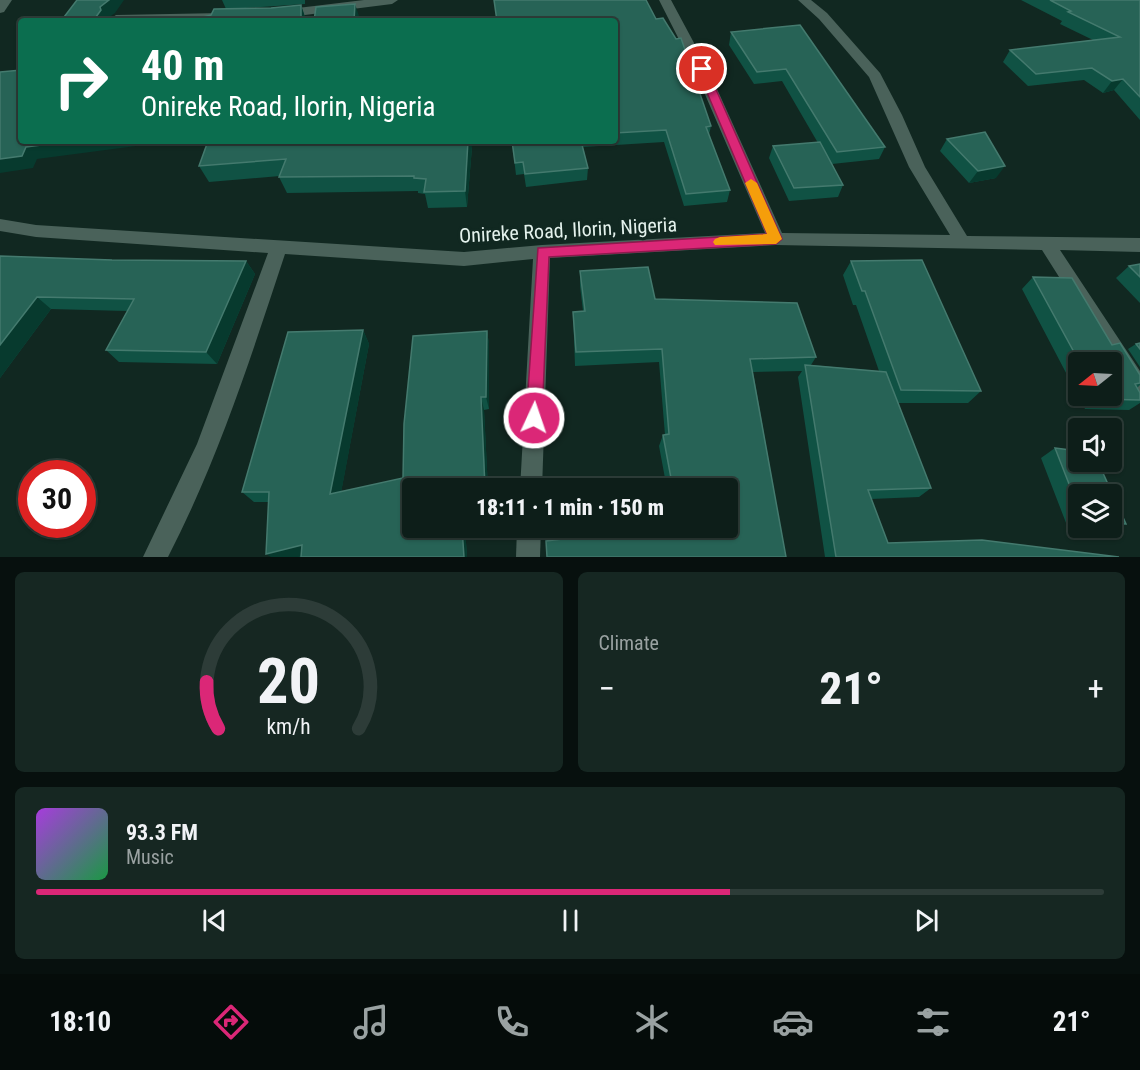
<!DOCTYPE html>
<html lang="en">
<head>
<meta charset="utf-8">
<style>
	:root { --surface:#0d1e19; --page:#162722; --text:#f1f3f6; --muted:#9aa2a2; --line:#2d3c38; --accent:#db2777 }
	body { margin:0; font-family:"Roboto Condensed",sans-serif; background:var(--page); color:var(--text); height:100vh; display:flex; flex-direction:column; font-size:22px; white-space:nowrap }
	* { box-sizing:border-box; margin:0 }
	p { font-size:20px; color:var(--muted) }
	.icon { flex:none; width:33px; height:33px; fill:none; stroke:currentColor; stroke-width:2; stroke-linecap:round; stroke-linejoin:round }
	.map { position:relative; height:557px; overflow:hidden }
	.details { display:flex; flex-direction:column; gap:15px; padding:15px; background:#07100e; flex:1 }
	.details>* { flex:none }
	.top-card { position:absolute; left:18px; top:18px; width:600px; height:126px; border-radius:6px; box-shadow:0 2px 4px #0004,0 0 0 2px var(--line); background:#0b6e4f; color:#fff; overflow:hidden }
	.needle { width:39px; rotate:252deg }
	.tools { position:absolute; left:1068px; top:352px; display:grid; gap:12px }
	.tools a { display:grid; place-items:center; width:54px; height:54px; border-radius:6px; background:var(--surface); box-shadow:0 2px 4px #0004,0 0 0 2px var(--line); font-size:30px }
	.speed { position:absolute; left:18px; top:460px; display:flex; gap:12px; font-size:30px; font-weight:700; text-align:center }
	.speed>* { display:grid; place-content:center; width:78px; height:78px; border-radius:50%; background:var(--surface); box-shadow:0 2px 4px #0004,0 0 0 2px var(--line); line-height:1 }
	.speed .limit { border:9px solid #d22; background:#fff; color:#111 }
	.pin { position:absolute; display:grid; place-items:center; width:51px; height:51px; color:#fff; margin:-26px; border:3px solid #fff; border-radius:50%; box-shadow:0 2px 6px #0007 }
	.me { position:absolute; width:66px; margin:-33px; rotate:3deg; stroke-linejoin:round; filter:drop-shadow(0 0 4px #0008) }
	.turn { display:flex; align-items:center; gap:21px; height:126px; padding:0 24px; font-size:27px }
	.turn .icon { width:78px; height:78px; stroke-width:2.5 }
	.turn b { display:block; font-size:42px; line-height:51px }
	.big { font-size:45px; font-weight:800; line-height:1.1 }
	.details .card { flex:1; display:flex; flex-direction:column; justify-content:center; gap:9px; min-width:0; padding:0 21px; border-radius:9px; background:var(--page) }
	.details .dial { align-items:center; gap:0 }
	.dial svg { height:156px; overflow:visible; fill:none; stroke:var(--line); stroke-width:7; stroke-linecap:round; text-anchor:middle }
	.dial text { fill:var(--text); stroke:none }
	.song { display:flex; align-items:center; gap:18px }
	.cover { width:72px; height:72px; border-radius:9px; background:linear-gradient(135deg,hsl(280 70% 55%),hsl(140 70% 35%)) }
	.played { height:6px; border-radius:3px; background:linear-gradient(90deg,var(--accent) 65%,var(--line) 65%) }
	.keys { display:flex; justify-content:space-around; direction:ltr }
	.heat { display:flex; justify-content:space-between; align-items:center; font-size:33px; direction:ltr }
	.details .tiles { flex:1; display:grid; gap:15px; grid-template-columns:1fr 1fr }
	.card:last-child { grid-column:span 2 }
	.trip { position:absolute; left:402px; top:478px; width:336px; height:60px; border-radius:6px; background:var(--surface); box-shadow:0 2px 4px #0004,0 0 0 2px var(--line); font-weight:800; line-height:60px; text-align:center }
	.dock { display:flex; height:96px; justify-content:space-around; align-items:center; background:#050c0a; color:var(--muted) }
	.dock .icon { width:42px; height:42px }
	.dock .current { color:var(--accent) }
	.dock b { font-size:27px; color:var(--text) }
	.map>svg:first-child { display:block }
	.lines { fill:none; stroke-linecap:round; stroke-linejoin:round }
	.minor { fill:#4a625a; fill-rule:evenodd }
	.wall { fill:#105244; fill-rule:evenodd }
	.shaded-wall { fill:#073a2e }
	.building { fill:#276356; stroke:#447a6e; stroke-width:1.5 }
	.route { fill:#db2777; stroke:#8e194d; stroke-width:1.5 }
	.slow { fill:#f59e0b }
	.labels { text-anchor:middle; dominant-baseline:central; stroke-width:6; stroke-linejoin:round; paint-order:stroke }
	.street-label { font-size:20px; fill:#e4f2ed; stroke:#112821 }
</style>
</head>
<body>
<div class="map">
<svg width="1140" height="557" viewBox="0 0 1140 557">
	<rect width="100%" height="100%" fill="#112821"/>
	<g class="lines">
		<g class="minor">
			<polygon points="0,0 12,0 4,12 0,13"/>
			<polygon points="364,0 398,0 392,4 281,18 275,14 281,10"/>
			<path d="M659,0H671L708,69L782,233L950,235L909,167L869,77L819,19L798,0H811L827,13L880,73L902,115L925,167L967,236L1140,238V252L1060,250L1140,371V397L1133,394L1042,250L776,245L550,258L542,489H520L533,259L464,266L285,254C251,357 218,460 168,557H143L197,444L268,253L36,237L0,231V219L36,225L464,252L542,245L765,233L694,69Z"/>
			<polygon points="223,13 229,17 227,20 111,21 110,19 116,15"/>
			<polygon points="517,528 541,528 540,557 516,557"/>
		</g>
	</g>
	<g class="wall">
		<polygon points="222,0 305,0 305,4 231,9 271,8 301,5 305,17 305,21 199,18 211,15 226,9"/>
		<polygon points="1021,0 1140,0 1140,120 1114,90 1103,93 1084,80 1028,86 1003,62 1010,50 1093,40 1060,24 1062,21"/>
		<polygon points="615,21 711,126 709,135 730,190 727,202 684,206 664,142 583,147 588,168 587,180 526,187 524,174 516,175 512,141 615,141"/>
		<polygon points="800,25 885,147 879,159 832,164 843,185 838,197 789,201 769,158 773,146 818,143 782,81 754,84 729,45 731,32"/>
		<polygon points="947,139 996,178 969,183 940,151"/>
		<polygon points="340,143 472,147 467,207 428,208 425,194 418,193 418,191 287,193 279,177 280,176 209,182 199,166"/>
		<polygon points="0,256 112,260 246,261 255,274 217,364 119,362 106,350 127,311 51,309 0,378"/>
		<polygon points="851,261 981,391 968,403 898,403 931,488 919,497 871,499 888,543 1119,557 825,557 798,377 802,371 753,372 786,557 654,529 728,528 728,489 667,489 659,446 663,435 665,435 659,362 575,366 573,312 583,311 580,286 580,271 816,357 811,365 879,371 856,305 853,305 843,275"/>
		<polygon points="1140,264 1140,303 1116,278 1129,266"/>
		<path d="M1033,277L1112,345L1140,375V385L1137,388L1140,393V403L1129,410L1085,409L1022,289ZM1078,363H1112V396H1078Z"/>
		<polygon points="363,330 369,344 341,492 403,478 487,331 489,344 489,409 484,410 488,489 412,489 412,528 465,528 467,557 298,557 269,502 254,502 242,492"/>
		<polygon points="1140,343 1140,367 1128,349 1136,344"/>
		<path d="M1055,448L1078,451V462H1098L1126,524L1109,532L1068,528L1041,458ZM1078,495H1112V528H1078Z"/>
	</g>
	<g class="shaded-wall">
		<polygon points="109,0 124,0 115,13 108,18 109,21 93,21 100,7"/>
		<polygon points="355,4 359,16 359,21 354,21"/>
		<polygon points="301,5 305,17 305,21 301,21"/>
		<polygon points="1123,79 1114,90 1103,93 1112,81"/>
		<polygon points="72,141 138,141 136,146 37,159 33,168 0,173 0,159 26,147"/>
		<polygon points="468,141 471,141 472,147 467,207 465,191"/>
		<polygon points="1005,166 996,178 969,183 978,171"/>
		<polygon points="246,261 255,274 217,364 206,352"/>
		<polygon points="37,297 51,309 0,378 0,345"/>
		<polygon points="363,330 369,344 339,504 330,494"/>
		<polygon points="487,331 489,344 489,409 486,397"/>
		<polygon points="481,397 484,410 488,489 486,489"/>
		<polygon points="462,528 465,528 467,557 464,557"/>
		<polygon points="302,545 312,554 298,557 271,557 266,554"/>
	</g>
	<g class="building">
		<polygon points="77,0 109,0 100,7 101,10 93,21 61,21"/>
		<polygon points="494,0 646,0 656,19 663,18 676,39 681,38 711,126 706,127 730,190 686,194 666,130 615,133 615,21 497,21"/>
		<polygon points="1050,0 1140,0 1140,97 1123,79 1112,81 1092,68 1036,74 1010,50 1120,37 1068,12 1071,11"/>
		<polygon points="355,4 354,21 314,21 316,7"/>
		<polygon points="301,5 301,21 175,21 199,18 211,15 214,9 271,8"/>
		<polygon points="800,25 885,147 837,152 786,69 757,72 731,32"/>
		<polygon points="21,70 21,141 72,141 26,147 22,156 0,159 0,72"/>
		<polygon points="985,132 1005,166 978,171 947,139"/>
		<polygon points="208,141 336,141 336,143 360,141 468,141 465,191 424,192 426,179 414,178 414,176 279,177 286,159 199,166"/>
		<polygon points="512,141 581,141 588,168 525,174 523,162 515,163"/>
		<polygon points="820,142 843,185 794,188 773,146"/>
		<polygon points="0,256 112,260 246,261 206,352 106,350 134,299 37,297 0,345"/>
		<polygon points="922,260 981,391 901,390 865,291 862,291 851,261"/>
		<polygon points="1140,264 1140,277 1129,266"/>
		<polygon points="648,267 655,299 797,303 816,357 750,359 786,557 547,557 546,541 656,528 728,528 728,489 673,489 663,435 669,434 662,349 576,352 573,312 585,311 580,271"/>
		<polygon points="1033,277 1072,278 1112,345 1120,343 1140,375 1140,383 1135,384 1140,393 1140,400 1099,399 1098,396 1112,396 1112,363 1080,363"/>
		<polygon points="363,330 330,494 403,478 404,424 413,336 487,331 486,397 481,397 485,488 477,489 412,489 412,528 462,528 464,557 301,557 302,545 266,554 269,492 242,492 288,332"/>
		<polygon points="1140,343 1140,349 1136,344"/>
		<polygon points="805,365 886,372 931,488 868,490 888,543 982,540 1119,557 836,557"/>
		<polygon points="1055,448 1078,451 1078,462 1098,462 1126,524 1112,523 1112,495 1078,495 1078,507"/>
	</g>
	<polygon class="route" points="698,66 707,69 782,239 776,244 549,257 542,418 540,423 534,425 529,423 526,418 538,248 767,234 697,69"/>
	<polygon class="slow" points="751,179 757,183 782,239 776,244 715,245 713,242 715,239 720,237 767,234 745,183"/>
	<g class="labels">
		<g class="street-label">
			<text transform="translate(568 230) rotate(-3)">Onireke Road, Ilorin, Nigeria</text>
		</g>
	</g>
</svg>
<div class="tools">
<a><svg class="needle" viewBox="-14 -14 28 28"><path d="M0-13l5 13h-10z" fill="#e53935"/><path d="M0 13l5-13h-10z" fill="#9aa2a2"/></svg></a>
<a><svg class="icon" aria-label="sound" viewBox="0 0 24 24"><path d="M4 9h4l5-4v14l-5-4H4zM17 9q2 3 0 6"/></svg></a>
<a><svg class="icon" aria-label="layers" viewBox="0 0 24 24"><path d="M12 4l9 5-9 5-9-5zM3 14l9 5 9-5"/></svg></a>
</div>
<div class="speed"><div class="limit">30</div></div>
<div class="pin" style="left:702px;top:69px;background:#d93025"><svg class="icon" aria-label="arrive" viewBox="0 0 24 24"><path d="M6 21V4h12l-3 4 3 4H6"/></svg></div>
<svg class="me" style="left:534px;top:418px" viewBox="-20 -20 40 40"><circle r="17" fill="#db2777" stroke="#fff" stroke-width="3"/><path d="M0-11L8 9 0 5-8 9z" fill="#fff"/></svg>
<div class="trip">18:11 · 1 min · 150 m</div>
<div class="top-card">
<div class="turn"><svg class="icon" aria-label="right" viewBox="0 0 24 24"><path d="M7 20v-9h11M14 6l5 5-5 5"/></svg><div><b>40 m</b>Onireke Road, Ilorin, Nigeria</div></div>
</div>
</div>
<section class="details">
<div class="tiles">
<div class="card dial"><svg viewBox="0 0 100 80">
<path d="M14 69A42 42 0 1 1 86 69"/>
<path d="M14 69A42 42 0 0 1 8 45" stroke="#db2777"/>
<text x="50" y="56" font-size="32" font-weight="700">20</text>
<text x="50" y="72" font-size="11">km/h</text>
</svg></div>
<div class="card"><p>Climate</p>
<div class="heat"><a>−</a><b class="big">21°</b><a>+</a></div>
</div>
<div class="card">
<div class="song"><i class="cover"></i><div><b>93.3 FM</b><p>Music</p></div></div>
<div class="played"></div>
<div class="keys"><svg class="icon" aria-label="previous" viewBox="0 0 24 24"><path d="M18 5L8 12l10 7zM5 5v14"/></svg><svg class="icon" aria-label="pause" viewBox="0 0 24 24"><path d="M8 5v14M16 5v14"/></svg><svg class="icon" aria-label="next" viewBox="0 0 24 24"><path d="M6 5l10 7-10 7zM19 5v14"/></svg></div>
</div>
</div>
</section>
<nav class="dock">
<b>18:10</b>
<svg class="icon current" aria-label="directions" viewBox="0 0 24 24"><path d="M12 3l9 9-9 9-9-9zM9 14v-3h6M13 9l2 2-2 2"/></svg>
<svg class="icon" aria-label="music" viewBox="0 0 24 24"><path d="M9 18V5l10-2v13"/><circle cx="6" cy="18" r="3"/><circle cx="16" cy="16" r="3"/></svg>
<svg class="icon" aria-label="phone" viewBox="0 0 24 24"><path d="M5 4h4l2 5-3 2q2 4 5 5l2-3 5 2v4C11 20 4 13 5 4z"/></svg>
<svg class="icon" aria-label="climate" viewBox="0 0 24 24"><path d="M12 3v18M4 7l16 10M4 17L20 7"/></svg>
<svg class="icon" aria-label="car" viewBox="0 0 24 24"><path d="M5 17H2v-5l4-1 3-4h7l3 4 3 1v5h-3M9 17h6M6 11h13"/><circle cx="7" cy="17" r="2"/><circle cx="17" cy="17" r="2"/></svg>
<svg class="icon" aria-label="filters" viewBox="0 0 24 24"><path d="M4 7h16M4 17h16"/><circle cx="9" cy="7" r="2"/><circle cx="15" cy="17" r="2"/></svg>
<b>21°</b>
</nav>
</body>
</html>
